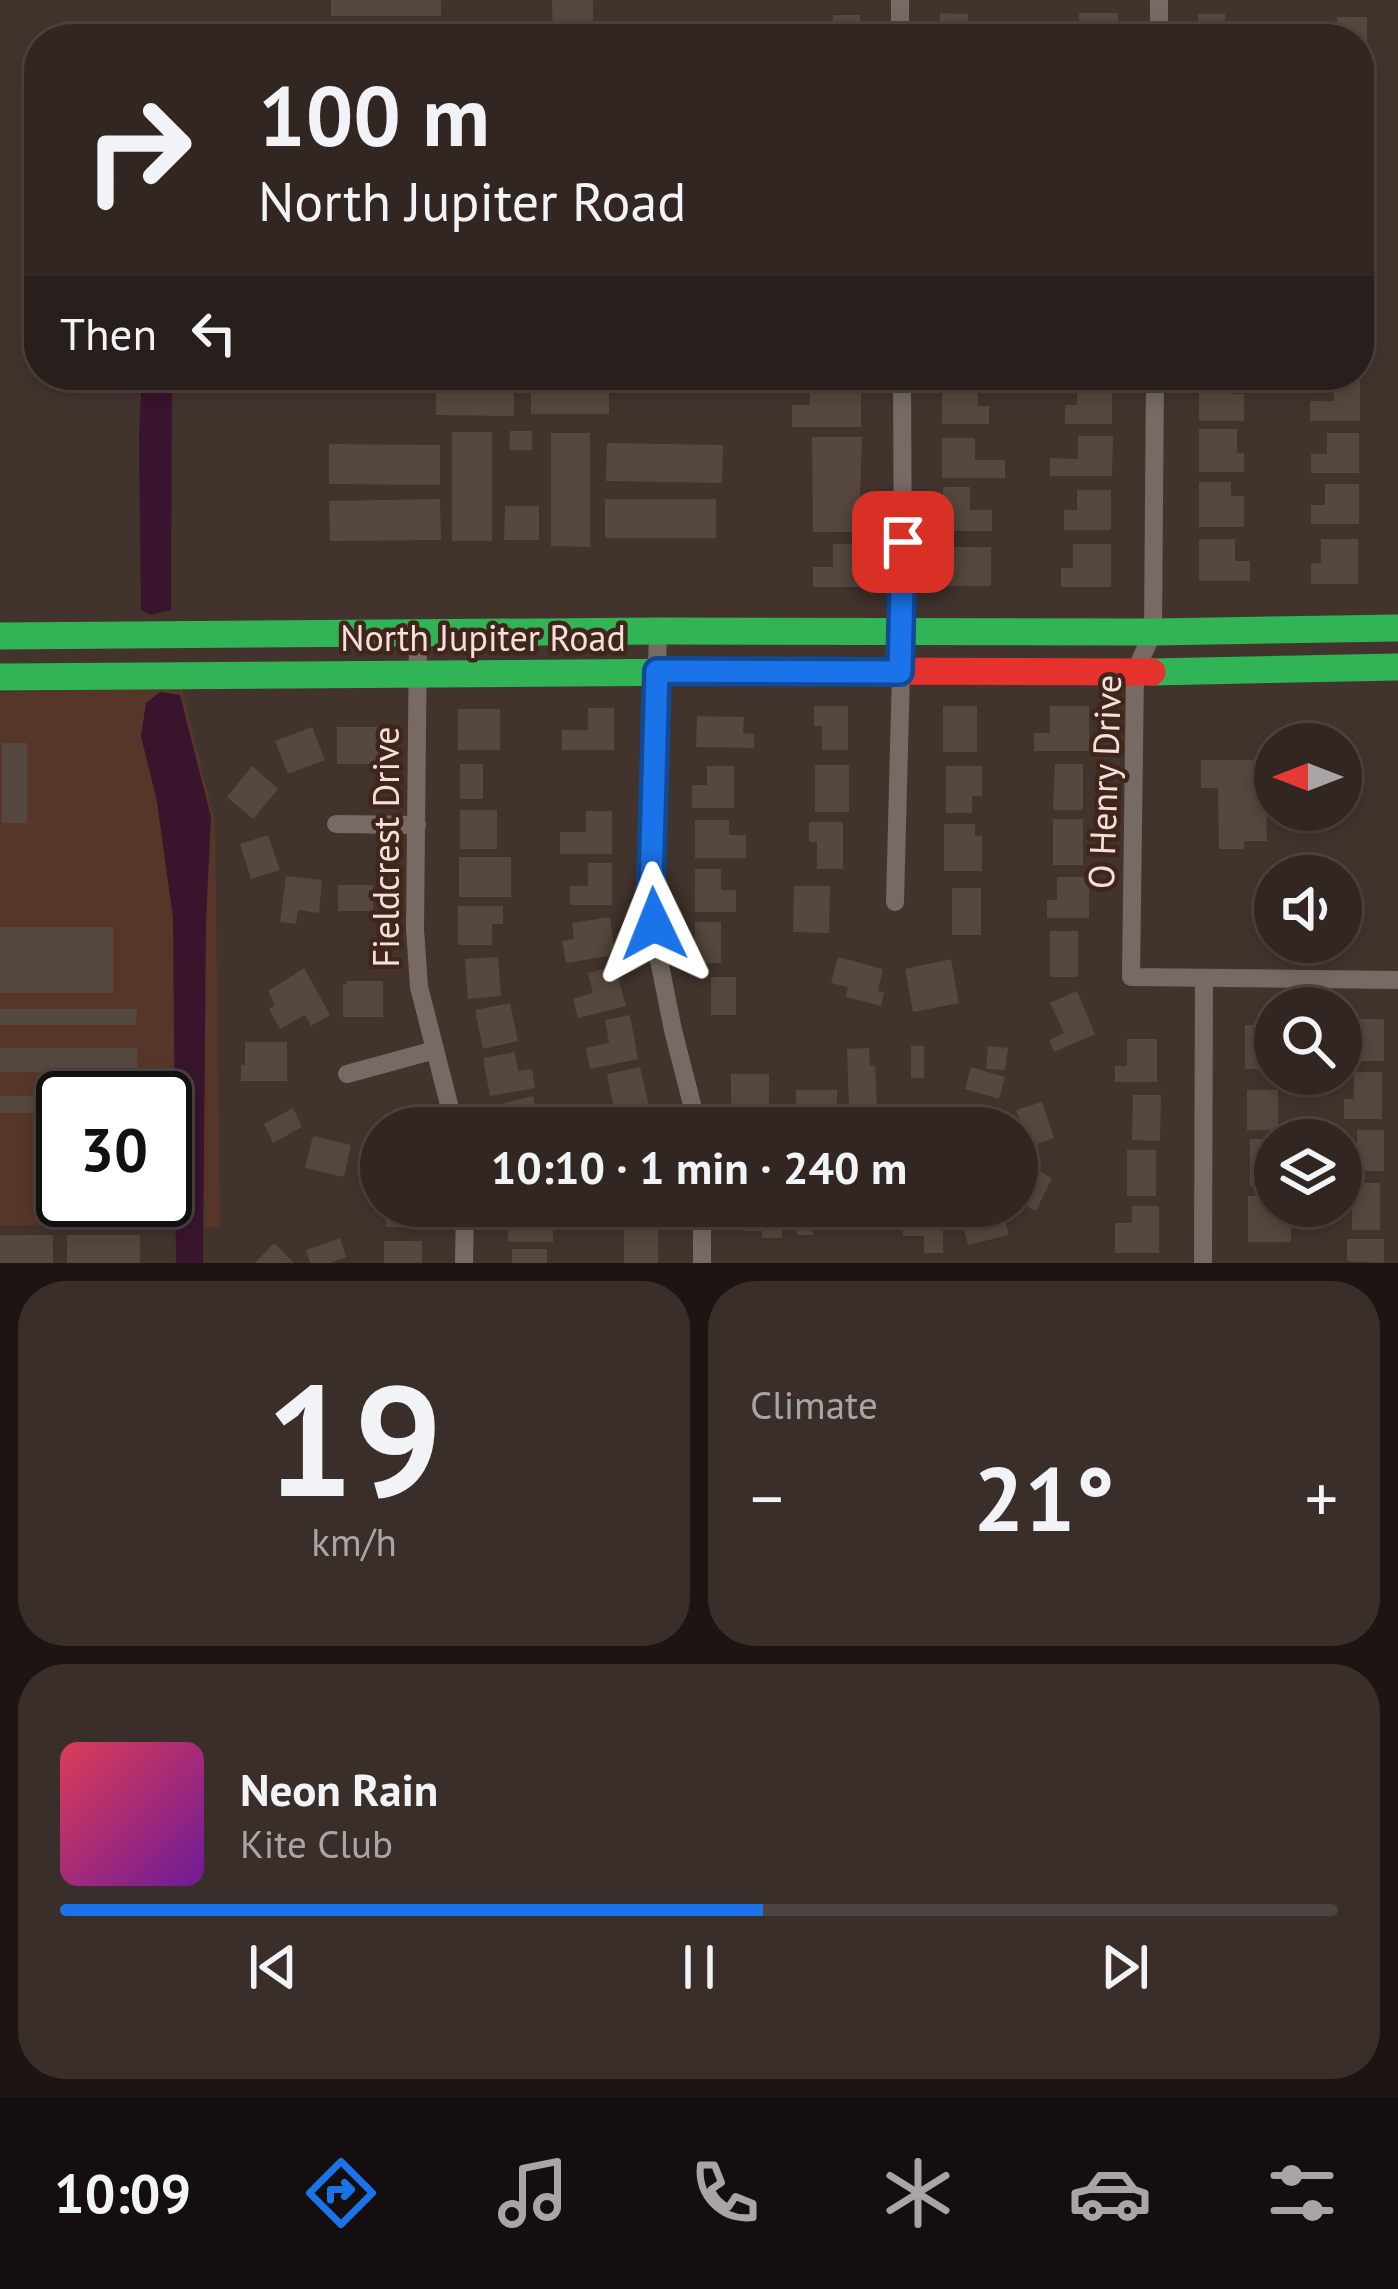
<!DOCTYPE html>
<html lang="en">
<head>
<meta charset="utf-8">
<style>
	:root { --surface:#322622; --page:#3a2e2a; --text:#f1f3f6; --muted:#a8a5a5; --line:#4d4340; --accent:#1a73e8 }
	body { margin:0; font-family:"PT Sans",sans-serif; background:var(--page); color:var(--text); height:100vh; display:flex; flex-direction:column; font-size:45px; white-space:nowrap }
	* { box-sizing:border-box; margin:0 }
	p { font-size:39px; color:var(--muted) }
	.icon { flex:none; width:66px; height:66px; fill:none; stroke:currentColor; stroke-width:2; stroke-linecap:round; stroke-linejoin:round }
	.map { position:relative; height:1263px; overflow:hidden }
	.side { display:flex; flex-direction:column; gap:18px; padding:18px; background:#1c1513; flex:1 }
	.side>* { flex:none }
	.top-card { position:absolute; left:24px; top:24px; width:1350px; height:366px; border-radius:48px; box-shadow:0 6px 18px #0003,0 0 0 3px var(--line); background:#322622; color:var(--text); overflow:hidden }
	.needle { width:78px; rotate:270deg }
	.buttons { position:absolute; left:1254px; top:723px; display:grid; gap:24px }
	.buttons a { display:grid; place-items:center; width:108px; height:108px; border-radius:50%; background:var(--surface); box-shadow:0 6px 18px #0003,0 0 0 3px var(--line); font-size:60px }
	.speed { position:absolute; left:36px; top:1071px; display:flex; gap:24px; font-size:60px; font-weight:700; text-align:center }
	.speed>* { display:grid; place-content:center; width:156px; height:156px; border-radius:50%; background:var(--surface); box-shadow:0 6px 18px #0003,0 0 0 3px var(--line); line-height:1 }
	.speed .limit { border:6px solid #111; border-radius:18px; background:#fff; color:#111 }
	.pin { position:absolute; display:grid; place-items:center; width:102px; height:102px; color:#fff; margin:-51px; border-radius:24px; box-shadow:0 6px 18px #0006 }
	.me { position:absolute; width:132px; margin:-66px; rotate:358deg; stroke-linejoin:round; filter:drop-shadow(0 0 9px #0008) }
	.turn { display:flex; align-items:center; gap:42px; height:252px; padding:0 36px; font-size:54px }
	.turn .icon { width:156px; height:156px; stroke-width:2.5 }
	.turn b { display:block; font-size:84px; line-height:102px }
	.then { display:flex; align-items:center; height:114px; padding:0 36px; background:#0003; gap:24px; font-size:45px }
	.big { font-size:90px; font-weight:700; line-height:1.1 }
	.side .tile { flex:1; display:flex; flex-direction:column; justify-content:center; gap:18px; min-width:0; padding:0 42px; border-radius:48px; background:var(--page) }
	.side .dial { align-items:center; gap:0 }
	.dial b { font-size:156px; line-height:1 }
	.song { display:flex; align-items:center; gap:36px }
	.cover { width:144px; height:144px; border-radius:18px; background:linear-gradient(135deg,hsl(350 70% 55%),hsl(280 70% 35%)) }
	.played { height:12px; border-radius:6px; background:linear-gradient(90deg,var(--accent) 55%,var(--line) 55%) }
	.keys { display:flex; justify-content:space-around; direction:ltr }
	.heat { display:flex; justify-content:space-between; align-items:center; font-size:66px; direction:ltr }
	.side .tiles { flex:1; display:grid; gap:18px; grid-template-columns:1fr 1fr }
	.tile:last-child { grid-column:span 2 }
	.trip { position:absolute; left:360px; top:1107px; width:678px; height:120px; border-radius:60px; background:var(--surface); box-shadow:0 6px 18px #0003,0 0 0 3px var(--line); font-weight:700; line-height:120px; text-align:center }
	.dock { display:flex; height:192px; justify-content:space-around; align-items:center; background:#140f0e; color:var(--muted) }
	.dock .icon { width:84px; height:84px }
	.dock .on { color:var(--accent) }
	.dock b { font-size:54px; color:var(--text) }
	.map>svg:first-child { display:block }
	.built { fill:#563629; fill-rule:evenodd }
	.water { fill:#38152d }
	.building { fill:#55483e }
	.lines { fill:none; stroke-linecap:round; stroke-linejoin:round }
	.street { stroke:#776a65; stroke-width:18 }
	.fast { stroke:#30b455; stroke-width:27 }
	.jam { stroke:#e5322d; stroke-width:27 }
	.route-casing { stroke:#114b97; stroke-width:30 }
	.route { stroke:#1a73e8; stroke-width:21 }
	.labels { text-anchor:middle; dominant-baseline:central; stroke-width:9; stroke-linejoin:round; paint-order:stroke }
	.street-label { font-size:36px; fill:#f3e0d9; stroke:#40251a }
</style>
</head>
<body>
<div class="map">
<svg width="1398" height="1263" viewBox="0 0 1398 1263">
	<rect width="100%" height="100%" fill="#42332d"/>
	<path class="built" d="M182,689L215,821L220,1227L0,1225V692ZM63,1098H165V1200H63Z"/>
	<g class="water">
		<polygon points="142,375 172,375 171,610 150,615 141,610 139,436"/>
		<polygon points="160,692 180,695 211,817 206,920 203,1263 176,1263 173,918 157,802 141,736 146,703"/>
	</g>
	<g class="building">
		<rect x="331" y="0" width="110" height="16"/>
		<polygon points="552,0 593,0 593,39 553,39"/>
		<polygon points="940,13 968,14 967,35 980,35 980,39 939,39"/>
		<polygon points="1079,13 1118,13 1118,39 1068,39 1068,29 1079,29"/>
		<polygon points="1198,14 1225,14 1225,31 1247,31 1247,39 1198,39"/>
		<rect x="833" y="15" width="27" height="24"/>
		<polygon points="1337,17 1367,17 1367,57 1359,57 1359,39 1337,39"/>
		<polygon points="438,32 438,39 321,39 321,34"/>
		<polygon points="615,32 724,33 724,39 615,39"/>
		<polygon points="609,375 609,414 531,414 531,376"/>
		<polygon points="436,376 514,376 514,416 436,415"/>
		<polygon points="1334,378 1360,378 1360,421 1310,421 1310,401 1334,401"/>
		<polygon points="810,381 861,381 861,427 792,427 792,405 810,405"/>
		<polygon points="1077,381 1112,381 1112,424 1065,424 1065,405 1077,405"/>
		<polygon points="1199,381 1233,381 1233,394 1244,394 1244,421 1199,421"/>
		<polygon points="942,382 978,382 978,406 989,406 989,424 942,424"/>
		<polygon points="1199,429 1237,429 1237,453 1244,453 1244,472 1199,472"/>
		<polygon points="510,431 532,431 532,450 509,450"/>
		<rect x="452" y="432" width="40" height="109"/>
		<polygon points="551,433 590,433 590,547 551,546"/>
		<polygon points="1327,433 1359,433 1359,473 1311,473 1311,454 1327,454"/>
		<polygon points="1078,436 1113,436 1112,476 1050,476 1050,458 1078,459"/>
		<polygon points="812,437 862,437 859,532 813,532"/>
		<polygon points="942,438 975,438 975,460 1005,460 1005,478 942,478"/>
		<polygon points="607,443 723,445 722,483 606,481"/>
		<polygon points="329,444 440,445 440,485 329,484"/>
		<polygon points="1199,482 1231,482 1231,496 1244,496 1244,527 1199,527"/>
		<polygon points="1325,484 1359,484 1359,524 1311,524 1311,505 1325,505"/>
		<polygon points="943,487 970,487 970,510 992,510 992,531 943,531"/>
		<polygon points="1077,490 1111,490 1111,530 1064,530 1064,510 1077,510"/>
		<polygon points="440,499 441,540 330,541 329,501"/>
		<rect x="605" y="499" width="111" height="39"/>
		<polygon points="505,506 539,506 539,540 504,540"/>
		<polygon points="1199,539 1235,539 1235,561 1250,561 1250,581 1199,581"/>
		<polygon points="1321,539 1358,539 1358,584 1311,584 1311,563 1321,563"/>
		<polygon points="833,544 863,544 863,587 813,587 813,567 833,567"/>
		<polygon points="1073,544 1111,544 1111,587 1061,587 1061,568 1073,568"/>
		<rect x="943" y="547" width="48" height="39"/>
		<polygon points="814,706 848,706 848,750 822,750 822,726 814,726"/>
		<rect x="943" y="706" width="34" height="46"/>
		<polygon points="1050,706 1089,706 1089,751 1034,751 1034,733 1050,733"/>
		<polygon points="588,708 614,708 614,750 562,750 562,730 588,730"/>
		<rect x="458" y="709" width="42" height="41"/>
		<polygon points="697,716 744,717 743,733 754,734 754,748 696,747"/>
		<polygon points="312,727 325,760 288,774 275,741"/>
		<rect x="337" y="727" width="41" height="37"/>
		<rect x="2" y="743" width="25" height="80"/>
		<polygon points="1201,760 1275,760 1275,792 1266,792 1267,841 1244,841 1244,849 1219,849 1218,788 1201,788"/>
		<rect x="460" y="764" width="23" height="35"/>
		<polygon points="1055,764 1083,764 1083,810 1053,810"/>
		<rect x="815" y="765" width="34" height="47"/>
		<polygon points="252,766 278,789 253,819 227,797"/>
		<polygon points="707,766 734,766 734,808 692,808 692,785 707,785"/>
		<polygon points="946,766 982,766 982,796 972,796 972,813 946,813"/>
		<rect x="460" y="810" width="37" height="39"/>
		<polygon points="586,811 612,811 612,854 560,854 560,832 586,832"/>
		<rect x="1053" y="819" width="30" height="46"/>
		<polygon points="695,820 729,820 729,835 746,835 746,858 695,858"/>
		<polygon points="809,822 843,822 843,869 817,869 817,842 809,842"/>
		<polygon points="944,824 975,824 975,836 982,836 982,871 944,871"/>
		<polygon points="268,835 280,870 251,879 240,844"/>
		<rect x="459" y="857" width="52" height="40"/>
		<polygon points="588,863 612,863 612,905 570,905 570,886 588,886"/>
		<polygon points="695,869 721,869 721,890 736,890 736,912 695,912"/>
		<polygon points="286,876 322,880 319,913 298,910 296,924 280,922"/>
		<polygon points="1057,877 1089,877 1089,918 1047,918 1047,900 1057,900"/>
		<rect x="338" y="885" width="35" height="26"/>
		<polygon points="794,886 830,886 829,933 793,932"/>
		<rect x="952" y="888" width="29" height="47"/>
		<polygon points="458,906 503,906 503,924 492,924 492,945 458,945"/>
		<polygon points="610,917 615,955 566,963 562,941 574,939 572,923"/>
		<rect x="695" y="922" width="26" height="41"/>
		<rect x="0" y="927" width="113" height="66"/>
		<rect x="1050" y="931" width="28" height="46"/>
		<polygon points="498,957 501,996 468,999 465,959"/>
		<polygon points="838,957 883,969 878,991 884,992 881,1006 846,997 848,987 831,983"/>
		<polygon points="951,959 959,1003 913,1012 905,969"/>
		<polygon points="615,966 626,1006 578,1018 573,999 593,993 588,973"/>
		<polygon points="304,968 330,1015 311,1026 305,1015 280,1029 269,1009 275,1005 268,991"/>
		<rect x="711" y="977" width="25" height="38"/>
		<polygon points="347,981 383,981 383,1017 343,1017 343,984 347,984"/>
		<polygon points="1077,991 1095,1034 1054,1052 1049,1040 1064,1033 1050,1003"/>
		<polygon points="510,1003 518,1041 483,1049 475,1010"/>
		<polygon points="0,1009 137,1009 136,1025 0,1025"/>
		<polygon points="630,1015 638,1059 590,1069 586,1048 609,1043 605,1020"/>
		<polygon points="1351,1019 1384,1019 1384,1061 1342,1061 1342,1042 1351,1042"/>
		<rect x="1245" y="1025" width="30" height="44"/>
		<polygon points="1127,1039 1157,1039 1157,1082 1115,1082 1115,1066 1127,1066"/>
		<polygon points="245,1042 287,1042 287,1081 241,1081 241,1065 245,1065"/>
		<rect x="911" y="1046" width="13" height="32"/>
		<polygon points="988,1046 1008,1048 1005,1070 986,1069"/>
		<polygon points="0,1048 137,1048 137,1073 0,1072"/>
		<polygon points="869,1048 870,1066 875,1066 877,1108 849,1109 847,1049"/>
		<polygon points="515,1052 518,1071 532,1069 535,1088 490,1096 483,1058"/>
		<polygon points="640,1067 649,1106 615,1114 607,1074"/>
		<polygon points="971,1067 1005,1077 999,1099 965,1089"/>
		<polygon points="1354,1072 1382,1072 1382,1119 1344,1119 1344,1099 1354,1099"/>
		<rect x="731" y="1074" width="38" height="42"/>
		<rect x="796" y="1090" width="41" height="27"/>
		<rect x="1247" y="1090" width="31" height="40"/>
		<polygon points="1133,1095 1161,1095 1160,1141 1132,1140"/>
		<rect x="0" y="1096" width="63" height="17"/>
		<polygon points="533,1096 540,1128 505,1128 500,1104"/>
		<polygon points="1042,1102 1054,1138 1029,1147 1016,1110"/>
		<polygon points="293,1108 302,1127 273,1143 264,1124"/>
		<polygon points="1357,1130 1384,1130 1384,1171 1341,1171 1341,1153 1357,1153"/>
		<polygon points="313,1136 351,1145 344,1177 305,1168"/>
		<rect x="1250" y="1139" width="25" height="47"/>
		<rect x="1127" y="1150" width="29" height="46"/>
		<polygon points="1029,1166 1052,1178 1036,1211 1017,1201 1017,1191"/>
		<rect x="1352" y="1183" width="28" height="47"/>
		<polygon points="1248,1196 1275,1196 1275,1206 1291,1206 1291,1242 1248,1242"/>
		<rect x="386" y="1206" width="37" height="21"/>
		<polygon points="508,1206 543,1206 543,1222 553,1222 553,1242 508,1242"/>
		<rect x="609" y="1206" width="51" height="10"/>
		<polygon points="745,1206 782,1206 782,1238 762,1238 762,1231 745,1231"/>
		<polygon points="797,1206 834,1206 834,1228 813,1228 813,1235 797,1235"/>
		<rect x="851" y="1206" width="38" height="15"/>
		<polygon points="1132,1206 1159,1206 1159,1253 1115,1253 1115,1223 1132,1223"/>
		<polygon points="903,1210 943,1210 943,1253 924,1253 924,1236 903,1236"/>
		<polygon points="1002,1210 1009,1235 968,1245 962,1221"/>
		<rect x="624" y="1225" width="34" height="38"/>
		<rect x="0" y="1235" width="53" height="28"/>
		<rect x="67" y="1235" width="73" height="28"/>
		<polygon points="340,1238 346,1257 330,1263 310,1263 306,1250"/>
		<polygon points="1347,1239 1384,1239 1384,1263 1347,1261"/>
		<rect x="384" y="1241" width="38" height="22"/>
		<polygon points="274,1243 294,1263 255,1263"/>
		<rect x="512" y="1249" width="35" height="14"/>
	</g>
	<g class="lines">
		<g class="street">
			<polyline points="900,0 900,39"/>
			<polyline points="1159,39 1159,0"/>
			<polyline points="1155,375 1153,632 1135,672 1131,977 1398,980"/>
			<polyline points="658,631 651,884 658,955 673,1030 698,1128"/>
			<polyline points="418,633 415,929 419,987 455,1128"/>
			<polyline points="336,824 417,825"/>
			<polyline points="895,902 903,595 902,375"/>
			<polyline points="347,1074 435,1050"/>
			<polyline points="702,1206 702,1263"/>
			<polyline points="464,1263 465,1206"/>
			<polyline points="1203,1263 1204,978"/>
		</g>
		<g class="fast">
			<polyline points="0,636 658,631 1153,632 1398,628"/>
			<polyline points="1152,672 1398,667"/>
			<polyline points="0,677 849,671"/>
		</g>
		<polyline class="jam" points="849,671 1152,672"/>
	</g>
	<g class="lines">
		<g class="route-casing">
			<polyline id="route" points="654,924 651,884 657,671 900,672 903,542"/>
		</g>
		<use href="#route" class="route"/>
	</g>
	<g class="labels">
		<g class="street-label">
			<text x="483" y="637">North Jupiter Road</text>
			<text transform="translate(1104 782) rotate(-88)">O Henry Drive</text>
			<text transform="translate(385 847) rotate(-90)">Fieldcrest Drive</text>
		</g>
	</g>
</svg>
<div class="buttons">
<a><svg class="needle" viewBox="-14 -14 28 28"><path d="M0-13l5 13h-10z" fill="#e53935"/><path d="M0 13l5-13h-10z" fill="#a8a5a5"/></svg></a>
<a><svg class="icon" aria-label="sound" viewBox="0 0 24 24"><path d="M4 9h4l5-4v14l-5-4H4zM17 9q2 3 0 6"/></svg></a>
<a><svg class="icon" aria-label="search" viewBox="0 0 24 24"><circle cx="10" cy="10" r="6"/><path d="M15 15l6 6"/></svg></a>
<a><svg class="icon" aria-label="layers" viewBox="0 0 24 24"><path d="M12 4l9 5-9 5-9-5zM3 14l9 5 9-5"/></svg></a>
</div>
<div class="speed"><div class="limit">30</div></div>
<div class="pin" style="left:903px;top:542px;background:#d93025"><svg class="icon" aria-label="arrive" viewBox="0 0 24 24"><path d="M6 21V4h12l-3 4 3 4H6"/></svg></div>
<svg class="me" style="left:654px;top:924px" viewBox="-20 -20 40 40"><path d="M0-17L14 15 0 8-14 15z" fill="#1a73e8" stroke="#fff" stroke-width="4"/></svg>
<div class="trip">10:10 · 1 min · 240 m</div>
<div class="top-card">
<div class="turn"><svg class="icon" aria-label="right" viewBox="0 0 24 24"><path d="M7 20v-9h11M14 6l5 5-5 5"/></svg><div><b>100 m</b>North Jupiter Road</div></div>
<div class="then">Then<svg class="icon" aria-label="left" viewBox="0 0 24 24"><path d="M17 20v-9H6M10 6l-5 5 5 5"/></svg></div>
</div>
</div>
<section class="side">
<div class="tiles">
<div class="tile dial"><b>19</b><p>km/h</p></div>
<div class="tile"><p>Climate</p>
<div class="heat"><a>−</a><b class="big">21°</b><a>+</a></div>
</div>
<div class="tile">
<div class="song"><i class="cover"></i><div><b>Neon Rain</b><p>Kite Club</p></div></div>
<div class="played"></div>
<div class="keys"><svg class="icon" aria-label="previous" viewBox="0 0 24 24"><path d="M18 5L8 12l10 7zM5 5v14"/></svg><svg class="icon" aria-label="pause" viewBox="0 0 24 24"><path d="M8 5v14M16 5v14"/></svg><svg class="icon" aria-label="next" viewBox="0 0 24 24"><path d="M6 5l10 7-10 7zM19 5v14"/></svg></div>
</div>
</div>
</section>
<nav class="dock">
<b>10:09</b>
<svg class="icon on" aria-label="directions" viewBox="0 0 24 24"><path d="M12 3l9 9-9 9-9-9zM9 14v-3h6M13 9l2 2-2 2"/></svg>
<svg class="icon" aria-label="music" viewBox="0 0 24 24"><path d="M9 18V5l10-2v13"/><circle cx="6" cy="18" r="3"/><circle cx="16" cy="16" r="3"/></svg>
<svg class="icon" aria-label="phone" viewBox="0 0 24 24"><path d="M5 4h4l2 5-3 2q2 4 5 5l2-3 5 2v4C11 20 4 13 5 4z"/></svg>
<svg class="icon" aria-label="climate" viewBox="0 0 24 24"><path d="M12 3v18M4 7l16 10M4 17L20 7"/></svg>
<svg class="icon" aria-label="car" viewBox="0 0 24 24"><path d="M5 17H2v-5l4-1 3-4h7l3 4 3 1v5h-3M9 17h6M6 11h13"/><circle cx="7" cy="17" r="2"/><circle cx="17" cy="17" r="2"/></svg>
<svg class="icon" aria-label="filters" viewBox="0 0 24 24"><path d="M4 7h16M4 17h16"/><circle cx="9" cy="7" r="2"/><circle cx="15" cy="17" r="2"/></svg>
</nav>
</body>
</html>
